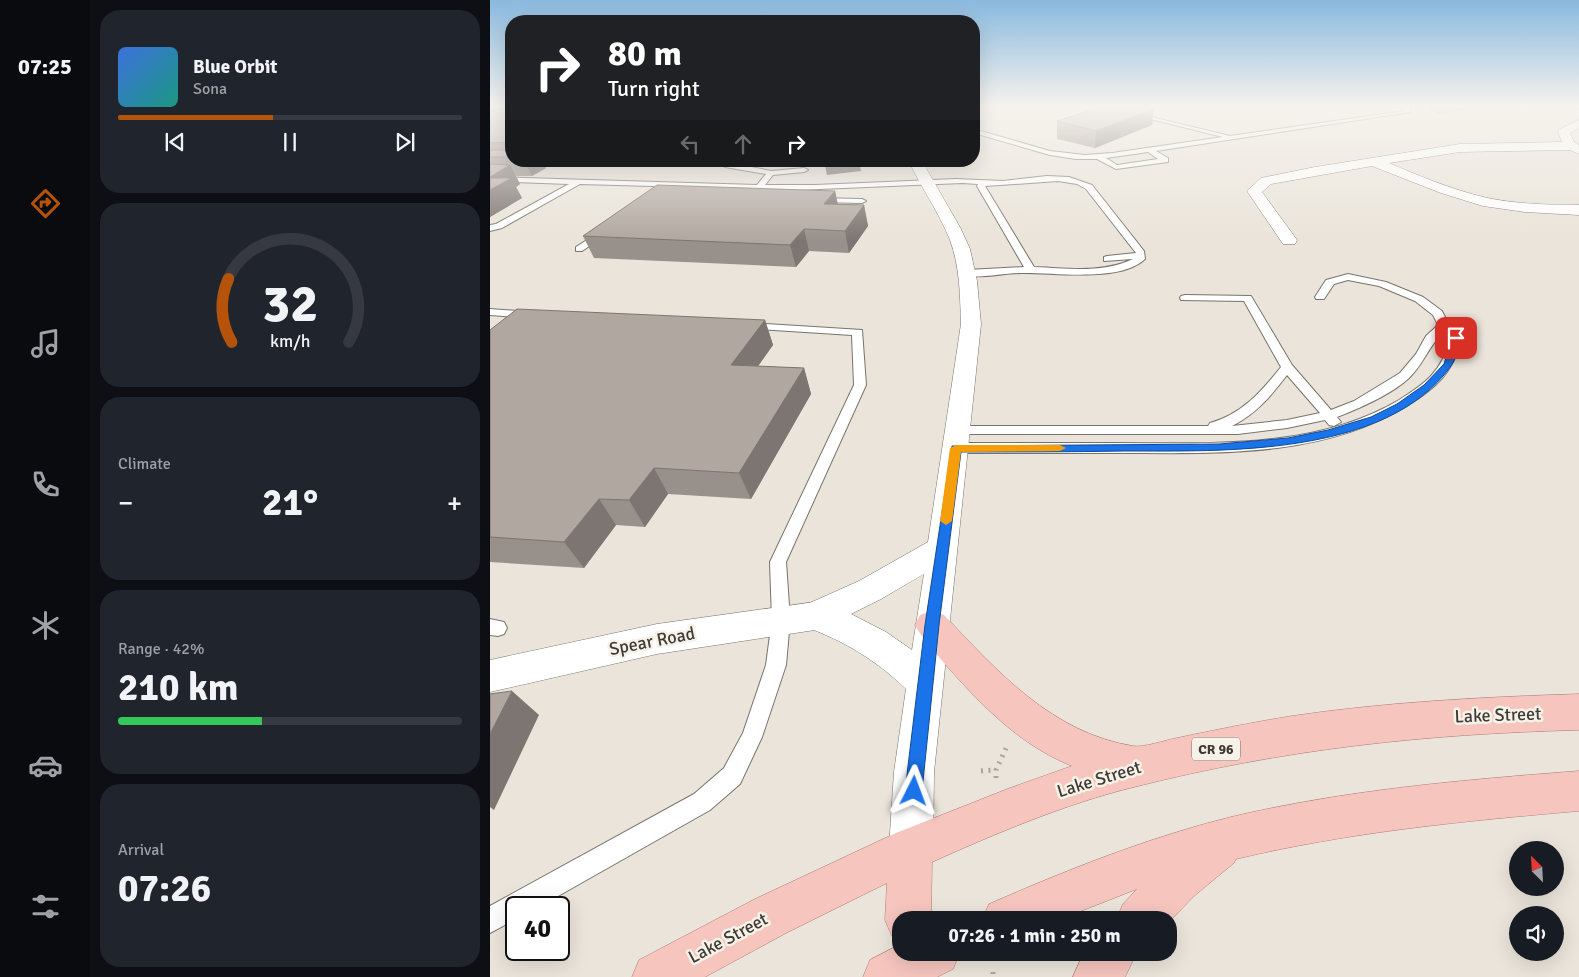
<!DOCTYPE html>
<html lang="en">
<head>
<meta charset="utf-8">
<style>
	:root { --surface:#171b24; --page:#20242c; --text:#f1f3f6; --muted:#9ea1a6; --line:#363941; --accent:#b45309 }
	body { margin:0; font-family:Signika,sans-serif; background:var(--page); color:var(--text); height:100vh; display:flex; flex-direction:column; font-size:19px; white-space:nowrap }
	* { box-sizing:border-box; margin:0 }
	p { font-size:16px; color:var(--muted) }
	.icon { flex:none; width:28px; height:28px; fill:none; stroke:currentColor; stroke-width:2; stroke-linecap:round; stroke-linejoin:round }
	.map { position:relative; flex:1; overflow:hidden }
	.drawer { display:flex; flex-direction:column; gap:10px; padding:10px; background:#0d0f14; width:400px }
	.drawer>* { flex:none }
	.banner { position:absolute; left:15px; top:15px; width:475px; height:152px; border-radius:20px; box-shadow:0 5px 20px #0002; background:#202124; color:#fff; overflow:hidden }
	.needle { width:32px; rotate:336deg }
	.tools { position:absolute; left:1019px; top:841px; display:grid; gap:10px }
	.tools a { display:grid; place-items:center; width:55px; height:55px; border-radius:50%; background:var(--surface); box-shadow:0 5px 20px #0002; font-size:25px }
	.speed { position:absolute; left:15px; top:896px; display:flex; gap:10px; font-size:25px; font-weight:700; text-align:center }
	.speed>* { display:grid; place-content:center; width:65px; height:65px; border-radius:50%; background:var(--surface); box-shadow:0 5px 20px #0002; line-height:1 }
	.speed .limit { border:2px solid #111; border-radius:8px; background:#fff; color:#111 }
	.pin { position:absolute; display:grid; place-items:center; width:42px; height:42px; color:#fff; margin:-21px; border-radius:10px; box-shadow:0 2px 8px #0006 }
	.me { position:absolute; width:55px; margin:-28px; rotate:3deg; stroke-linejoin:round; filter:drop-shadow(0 0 4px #0008) }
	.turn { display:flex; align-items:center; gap:18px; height:105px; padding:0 20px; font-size:22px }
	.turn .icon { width:65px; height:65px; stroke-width:2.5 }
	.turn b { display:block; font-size:35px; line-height:42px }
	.lanes { display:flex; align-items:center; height:48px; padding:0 20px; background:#0003; justify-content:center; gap:25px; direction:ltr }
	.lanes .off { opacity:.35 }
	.big { font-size:38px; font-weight:700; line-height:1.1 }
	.drawer .tile { flex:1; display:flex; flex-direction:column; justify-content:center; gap:8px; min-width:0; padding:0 18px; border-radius:20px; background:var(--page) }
	.drawer .dial { align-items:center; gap:0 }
	.dial svg { height:130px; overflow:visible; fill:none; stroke:var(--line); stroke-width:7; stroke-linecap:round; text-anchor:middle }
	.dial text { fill:var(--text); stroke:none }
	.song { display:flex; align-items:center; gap:15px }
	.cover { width:60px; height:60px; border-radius:8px; background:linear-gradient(135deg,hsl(220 70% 55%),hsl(170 70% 35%)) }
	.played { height:5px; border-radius:2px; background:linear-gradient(90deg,var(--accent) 45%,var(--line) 45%) }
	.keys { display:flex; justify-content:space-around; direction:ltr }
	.heat { display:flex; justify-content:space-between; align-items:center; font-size:28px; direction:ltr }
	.charge { height:8px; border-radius:4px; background:linear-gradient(90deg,#34c759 42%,var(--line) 0) }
	.trip { position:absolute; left:402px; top:911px; width:285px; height:50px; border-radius:20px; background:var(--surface); box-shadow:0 5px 20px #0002; font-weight:700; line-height:50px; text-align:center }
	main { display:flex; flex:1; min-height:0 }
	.tabs { display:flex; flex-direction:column; width:90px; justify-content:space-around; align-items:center; background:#090b0e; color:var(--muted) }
	.tabs .icon { width:35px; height:35px }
	.tabs .selected { color:var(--accent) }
	.tabs b { font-size:22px; color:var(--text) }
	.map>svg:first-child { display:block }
	.forest { fill:#9fb395 }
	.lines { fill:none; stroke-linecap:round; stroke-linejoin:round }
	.service-casing { stroke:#79746b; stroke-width:2 }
	.minor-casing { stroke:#79746b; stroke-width:1 }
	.tertiary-casing { stroke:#79746b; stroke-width:1 }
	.primary-casing { stroke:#b17c73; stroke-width:1 }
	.path { stroke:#aba69f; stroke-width:5; stroke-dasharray:2 5.5; stroke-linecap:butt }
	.service { fill:#fff; fill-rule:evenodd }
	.minor { fill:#fff; fill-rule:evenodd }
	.tertiary { fill:#fff; fill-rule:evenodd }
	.primary { fill:#f5c5be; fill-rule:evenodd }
	.wall { fill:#98908a }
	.shaded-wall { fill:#7c7571 }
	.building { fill:#b1a7a1; stroke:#7c7571 }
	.route { fill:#1a73e8; stroke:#114b97 }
	.slow { fill:#f59e0b }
	.labels { text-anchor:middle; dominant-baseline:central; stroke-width:5; stroke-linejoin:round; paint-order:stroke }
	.shield { fill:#f7f2e7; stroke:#76736c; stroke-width:1 }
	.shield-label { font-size:14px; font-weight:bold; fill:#3e3c38 }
	.near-street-label { font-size:18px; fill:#3e3c38; stroke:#f7f2e7 }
</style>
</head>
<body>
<main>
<nav class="tabs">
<b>07:25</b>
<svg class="icon selected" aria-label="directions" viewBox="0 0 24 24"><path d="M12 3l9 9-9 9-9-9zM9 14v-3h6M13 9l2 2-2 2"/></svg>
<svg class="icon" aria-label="music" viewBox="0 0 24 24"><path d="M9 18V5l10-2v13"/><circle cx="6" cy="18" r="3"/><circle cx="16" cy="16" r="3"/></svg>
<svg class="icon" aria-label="phone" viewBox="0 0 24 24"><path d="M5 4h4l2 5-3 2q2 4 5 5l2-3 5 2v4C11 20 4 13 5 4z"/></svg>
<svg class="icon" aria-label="climate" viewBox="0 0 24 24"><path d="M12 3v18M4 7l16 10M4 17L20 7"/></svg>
<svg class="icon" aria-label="car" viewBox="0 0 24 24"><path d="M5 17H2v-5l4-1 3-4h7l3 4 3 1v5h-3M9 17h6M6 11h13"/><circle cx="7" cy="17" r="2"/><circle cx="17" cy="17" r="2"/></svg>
<svg class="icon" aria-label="filters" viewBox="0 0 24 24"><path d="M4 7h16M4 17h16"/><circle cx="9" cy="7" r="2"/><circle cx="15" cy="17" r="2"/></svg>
</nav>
<section class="drawer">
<div class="tile">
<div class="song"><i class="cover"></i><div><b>Blue Orbit</b><p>Sona</p></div></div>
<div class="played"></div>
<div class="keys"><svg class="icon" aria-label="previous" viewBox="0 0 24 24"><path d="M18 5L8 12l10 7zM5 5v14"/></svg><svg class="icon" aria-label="pause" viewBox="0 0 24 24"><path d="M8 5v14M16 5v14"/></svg><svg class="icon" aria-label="next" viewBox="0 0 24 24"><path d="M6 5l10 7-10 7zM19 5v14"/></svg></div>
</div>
<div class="tile dial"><svg viewBox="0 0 100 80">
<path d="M14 69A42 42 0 1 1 86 69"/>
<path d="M14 69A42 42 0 0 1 12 30" stroke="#b45309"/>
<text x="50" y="56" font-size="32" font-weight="700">32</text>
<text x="50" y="72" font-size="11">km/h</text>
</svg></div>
<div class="tile"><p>Climate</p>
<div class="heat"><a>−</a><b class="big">21°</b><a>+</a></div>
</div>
<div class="tile"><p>Range · 42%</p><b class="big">210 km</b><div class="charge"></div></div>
<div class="tile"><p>Arrival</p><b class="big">07:26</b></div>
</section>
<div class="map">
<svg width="1089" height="977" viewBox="0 0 1089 977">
	<rect width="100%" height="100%" fill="#eae4da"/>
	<polygon class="forest" points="932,105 1014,105 949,114"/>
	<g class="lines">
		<g class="service-casing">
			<g id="service">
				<path d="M604,105H612L740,136L914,111L911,105H919L920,112L666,151L678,158V162L626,169L607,159H586L560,155L484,133V129L560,151L595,155L622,153L733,137ZM658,152L668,159L627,165L616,158Z"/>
				<polygon points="87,161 89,163 85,165 33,166 29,164 33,162"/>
				<path d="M240,161L241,163L281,171L314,168L318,170L314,172L283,175L275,185H325L466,179L513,181L557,176L579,177L602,185L654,251L655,259C630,283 563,272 531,273C513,273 491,279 474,275L472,273L477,270L534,267L487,186L488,184L472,183L306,190L90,184L12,228L0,231V225L6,224L79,184L0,181V177L267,185L276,174L235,167L234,161ZM568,181L587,184L596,189L646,253L617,256L614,257V261L643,259C611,274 577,268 544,267L495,186Z"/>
				<polygon points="325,198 372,199 376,201 372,203 328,202 324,200"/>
				<polygon points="114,229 117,230 117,234 92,251 86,251 86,247"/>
				<path d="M858,274L896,282L933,297L952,311L959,325L972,338C963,373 946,388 917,406C830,459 723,453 625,453C572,453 519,453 466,453L461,451L459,448L461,445L466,443C519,443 572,443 625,443C720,443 824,450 909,400C936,383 952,371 960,339L954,332C939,345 933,365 919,378C902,394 868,409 847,417L851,422L844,426L839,425L835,420L797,428L748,434H468L463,433L461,430L463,427L468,426H718L720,423C752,414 771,392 791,367L754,301L691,300L690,298L691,296L695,295L761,296L802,365L841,410L864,401L910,373L926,354L936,336L948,325L943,315L925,301L889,286L858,280L844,284L834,299H826L825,297L836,280ZM797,375L830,413L797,420L742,426C766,414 781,396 797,375Z"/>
				<polygon points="0,309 41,312 46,315 41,318 0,315"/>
				<polygon points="258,323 372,330 376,385 296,562 300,620 296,665 272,737 250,784 220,810 47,908 26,908 26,919 0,933 0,906 204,794 234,768 253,733 276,665 282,620 280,562 364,385 362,335 254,328 252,326"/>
				<polygon points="0,619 14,622 17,628 14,634 8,636 0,635"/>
			</g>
		</g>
		<g class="minor-casing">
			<g id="minor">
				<path d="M1089,120V128L1080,133L1084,142L1089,145V154L1080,150L970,152L899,163C929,176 961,189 993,197C1024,204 1057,205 1089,205V215L1035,212L993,206L951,193L882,166L781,184L772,192L807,240L805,244H793L757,191L771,178L776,177L825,167L970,144L1072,142L1068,132L1070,129Z"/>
				<polygon points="325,602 337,606 342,616 337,626 325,630 167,654 0,692 0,660 167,624"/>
			</g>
		</g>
		<g class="tertiary-casing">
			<path id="tertiary" d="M419,161H432L471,229L480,249L487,281L491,324L444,772L443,848L436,863L421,870L406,863L399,848L404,772L416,689C386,660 353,640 313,626L308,616L313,606L369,581L438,542L471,324C470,296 470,267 460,240C449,212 431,188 419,161ZM434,574L422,650L396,632L361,614L391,599Z"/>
		</g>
		<g class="primary-casing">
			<g id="primary">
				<path d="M442,611L454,615C507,671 562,733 643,746C653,748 676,740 687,738C725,730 764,722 802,716C897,702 993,697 1089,694V730C935,734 794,749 644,787C575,804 507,833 442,862L441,920H411V940L402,936L395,920L397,883L298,932L215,977H142L149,960L265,899L406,833L520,788L582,766C530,745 492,706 455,664C445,652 433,640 425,625L430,615Z"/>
				<path d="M1089,771V811C974,821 859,832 746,859L744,863L704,896L679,922V920H626L633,904L647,889L568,920H492L499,904C577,870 657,838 741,817C855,790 972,780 1089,771Z"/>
				<polygon points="411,944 411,952 470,952 463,969 447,977 373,977 380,960"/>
				<polygon points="594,952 647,952 635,977 583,977"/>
			</g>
		</g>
		<g class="path">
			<polyline points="491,771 506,770"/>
			<polyline points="506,778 506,770 518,744"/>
			<polyline points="503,972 503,977"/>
		</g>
		<use href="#service" class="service"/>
		<use href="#minor" class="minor"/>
		<use href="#tertiary" class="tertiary"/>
		<use href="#primary" class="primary"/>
	</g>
	<g class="wall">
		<polygon points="21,108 21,161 52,161 56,168 42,176 26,176 30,184 26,187 32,198 0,217 0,109"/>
		<polygon points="664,109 662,125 605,148 567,139 567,121"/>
		<polygon points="345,191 348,204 374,205 378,226 359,253 319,251 306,267 104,258 93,236"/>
		<polygon points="275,320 283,345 268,366 314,368 321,394 261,499 178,494 155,527 126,525 94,568 0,562 0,330"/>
	</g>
	<g class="shaded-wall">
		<polygon points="664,109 662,125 605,148 606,131"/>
		<polygon points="34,161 52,161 56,168 42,176"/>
		<polygon points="334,161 369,161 371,171 337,175"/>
		<polygon points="20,165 30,184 26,187 32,198 0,217 0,177"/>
		<polygon points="345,191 349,212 334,204"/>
		<polygon points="374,205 378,226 359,253 355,231"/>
		<polygon points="314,229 319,251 306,267 300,245"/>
		<polygon points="275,320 283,345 251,390 241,365"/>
		<polygon points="314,368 321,394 261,499 249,473"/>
		<polygon points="164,468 178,494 155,527 139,500"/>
		<polygon points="109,499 126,525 94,568 74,542"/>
		<polygon points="22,691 49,715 4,810 0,807 0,734"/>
	</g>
	<g class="building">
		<polygon points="616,105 662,105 664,109 606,131 567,121"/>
		<polygon points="21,108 21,142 0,143 0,109"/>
		<rect x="0" y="150" width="21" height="7"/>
		<polygon points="0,164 20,165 0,177"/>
		<polygon points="0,178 22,178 0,190"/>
		<polygon points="167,185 345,191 334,204 374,205 355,231 314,229 300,245 93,236"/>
		<polygon points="27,309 275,320 241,365 314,368 249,473 164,468 139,500 109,499 74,542 0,537 0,330"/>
		<polygon points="22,691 0,734 0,694"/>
	</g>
	<linearGradient id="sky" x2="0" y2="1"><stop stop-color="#89b9df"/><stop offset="0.44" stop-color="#f6f3ee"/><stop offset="1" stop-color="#f6f3ee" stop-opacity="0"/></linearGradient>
	<rect width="1089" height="241" fill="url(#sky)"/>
	<path class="route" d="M966,335L971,338C968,347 966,359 961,366C896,457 733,451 634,451C580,452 525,452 471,452L449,625L432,791L430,797L424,800L418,797L415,791L435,625L462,446L729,444L798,438L838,430L881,417L907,404L934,385L954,364L962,338Z"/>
	<polygon class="slow" points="466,445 570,445 576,448 570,451 471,452 462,521 456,525 450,521 460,448"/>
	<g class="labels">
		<rect class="shield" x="702" y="737.5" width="48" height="23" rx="4"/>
		<g class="shield-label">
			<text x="726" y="749">CR 96</text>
		</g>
		<g class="near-street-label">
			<text transform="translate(162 641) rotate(-11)">Spear Road</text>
			<text transform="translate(1008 715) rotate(-2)">Lake Street</text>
			<text transform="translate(609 779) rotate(-17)">Lake Street</text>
			<text transform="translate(238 938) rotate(-28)">Lake Street</text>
		</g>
	</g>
</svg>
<div class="tools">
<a><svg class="needle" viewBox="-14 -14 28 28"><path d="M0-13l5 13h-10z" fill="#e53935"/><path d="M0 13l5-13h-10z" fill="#9ea1a6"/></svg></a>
<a><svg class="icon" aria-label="sound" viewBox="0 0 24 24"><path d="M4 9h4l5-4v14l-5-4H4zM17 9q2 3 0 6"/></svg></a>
</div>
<div class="speed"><div class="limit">40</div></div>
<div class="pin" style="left:966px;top:338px;background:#d93025"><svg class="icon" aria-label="arrive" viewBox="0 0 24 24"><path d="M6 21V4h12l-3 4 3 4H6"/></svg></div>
<svg class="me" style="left:424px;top:791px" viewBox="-20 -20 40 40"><path d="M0-17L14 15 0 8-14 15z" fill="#1a73e8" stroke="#fff" stroke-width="4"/></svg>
<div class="trip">07:26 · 1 min · 250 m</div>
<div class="banner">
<div class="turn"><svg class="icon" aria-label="right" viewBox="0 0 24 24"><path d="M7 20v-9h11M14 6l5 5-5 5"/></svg><div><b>80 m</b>Turn right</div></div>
<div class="lanes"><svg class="icon off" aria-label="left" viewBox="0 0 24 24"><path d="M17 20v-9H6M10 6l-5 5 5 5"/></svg><svg class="icon off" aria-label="ahead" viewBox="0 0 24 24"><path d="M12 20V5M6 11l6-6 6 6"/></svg><svg class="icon" aria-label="right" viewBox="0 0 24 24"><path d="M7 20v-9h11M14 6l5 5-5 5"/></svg></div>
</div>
</div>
</main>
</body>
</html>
